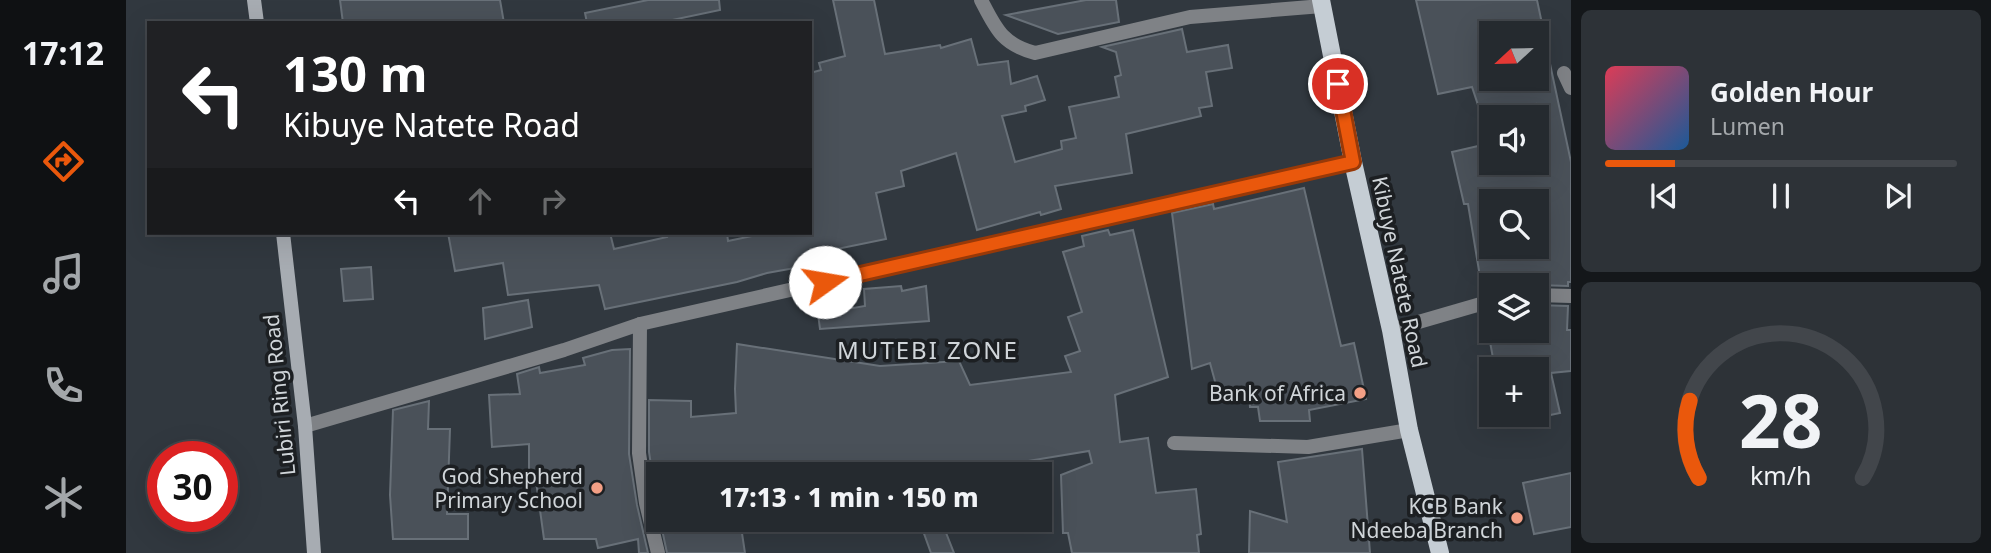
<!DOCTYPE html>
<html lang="en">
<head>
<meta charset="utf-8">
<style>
	:root { --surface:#252a2f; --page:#2d3237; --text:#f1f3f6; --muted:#a3a7aa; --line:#42464b; --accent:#ea580c }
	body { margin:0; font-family:"Noto Sans",sans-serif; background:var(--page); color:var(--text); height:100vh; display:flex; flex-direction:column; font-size:26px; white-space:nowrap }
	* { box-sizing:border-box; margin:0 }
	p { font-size:23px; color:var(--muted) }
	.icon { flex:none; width:38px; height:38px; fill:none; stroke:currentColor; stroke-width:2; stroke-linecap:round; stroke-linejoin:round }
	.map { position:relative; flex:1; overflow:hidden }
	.sheet { display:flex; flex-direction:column; gap:10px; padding:10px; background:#14171a; width:420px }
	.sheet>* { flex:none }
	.banner { position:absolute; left:21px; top:21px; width:665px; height:214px; border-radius:0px; box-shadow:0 7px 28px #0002,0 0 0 2px var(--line); background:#202124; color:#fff; overflow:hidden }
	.needle { width:46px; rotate:248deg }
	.buttons { position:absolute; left:1353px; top:21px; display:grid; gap:14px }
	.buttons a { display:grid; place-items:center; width:70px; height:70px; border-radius:0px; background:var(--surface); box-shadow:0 7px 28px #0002,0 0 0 2px var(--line); font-size:35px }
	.speed { position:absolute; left:21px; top:441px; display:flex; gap:14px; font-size:35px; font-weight:700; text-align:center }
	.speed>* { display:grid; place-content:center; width:91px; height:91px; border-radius:50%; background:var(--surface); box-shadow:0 7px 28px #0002,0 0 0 2px var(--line); line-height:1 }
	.speed .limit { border:10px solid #d22; background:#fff; color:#111 }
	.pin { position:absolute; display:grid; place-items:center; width:60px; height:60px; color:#fff; margin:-30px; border:4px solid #fff; border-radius:50%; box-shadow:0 2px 7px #0007 }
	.me { position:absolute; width:77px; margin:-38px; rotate:77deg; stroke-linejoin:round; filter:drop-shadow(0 0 5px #0008) }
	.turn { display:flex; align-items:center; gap:24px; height:147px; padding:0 21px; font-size:32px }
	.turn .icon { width:91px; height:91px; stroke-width:2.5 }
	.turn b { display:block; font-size:49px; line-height:60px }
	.lanes { display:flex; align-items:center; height:66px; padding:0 21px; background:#0003; justify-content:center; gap:35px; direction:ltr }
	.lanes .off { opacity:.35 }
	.sheet .widget { flex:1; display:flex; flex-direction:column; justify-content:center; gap:10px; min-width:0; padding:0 24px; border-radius:10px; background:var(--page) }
	.sheet .dial { align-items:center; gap:0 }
	.dial svg { height:182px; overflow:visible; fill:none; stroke:var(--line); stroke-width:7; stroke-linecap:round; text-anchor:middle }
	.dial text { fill:var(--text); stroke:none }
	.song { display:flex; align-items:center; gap:21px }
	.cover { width:84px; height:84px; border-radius:10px; background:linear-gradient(135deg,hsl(350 70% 55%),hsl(210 70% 35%)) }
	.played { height:7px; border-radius:4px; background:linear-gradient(90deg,var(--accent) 20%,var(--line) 20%) }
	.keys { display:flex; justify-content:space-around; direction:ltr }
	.trip { position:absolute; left:520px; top:462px; width:406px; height:70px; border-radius:0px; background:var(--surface); box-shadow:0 7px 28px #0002,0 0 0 2px var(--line); font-weight:800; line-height:70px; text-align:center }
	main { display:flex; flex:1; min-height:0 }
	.menu { display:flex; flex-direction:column; width:126px; justify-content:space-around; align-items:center; background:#0f1113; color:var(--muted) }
	.menu .icon { width:49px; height:49px }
	.menu .active { color:var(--accent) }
	.menu b { font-size:32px; color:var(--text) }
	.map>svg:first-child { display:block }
	.building { fill:#4a5159; stroke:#687078; stroke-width:2; fill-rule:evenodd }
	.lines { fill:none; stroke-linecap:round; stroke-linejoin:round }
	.service { stroke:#7f8286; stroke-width:14 }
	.minor { stroke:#7f8286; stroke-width:14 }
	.secondary { stroke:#a7acb2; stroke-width:14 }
	.primary { stroke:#c5cdd4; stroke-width:18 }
	.route-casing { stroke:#983908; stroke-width:18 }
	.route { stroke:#ea580c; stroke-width:12 }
	.poi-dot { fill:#f39f85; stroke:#1c1f22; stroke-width:2.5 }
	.labels { text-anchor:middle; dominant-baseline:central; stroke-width:7; stroke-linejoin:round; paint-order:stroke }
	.street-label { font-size:21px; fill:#d0d5d9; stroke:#1c1f22 }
	.poi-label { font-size:21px; fill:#d0d5d9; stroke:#1c1f22; text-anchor:end }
	.quarter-label { font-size:24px; letter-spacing:2px; fill:#d0d5d9; stroke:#1c1f22 }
</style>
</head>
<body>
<main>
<nav class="menu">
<b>17:12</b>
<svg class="icon active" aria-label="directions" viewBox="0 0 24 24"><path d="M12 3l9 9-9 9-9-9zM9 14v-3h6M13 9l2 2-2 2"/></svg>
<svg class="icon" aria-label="music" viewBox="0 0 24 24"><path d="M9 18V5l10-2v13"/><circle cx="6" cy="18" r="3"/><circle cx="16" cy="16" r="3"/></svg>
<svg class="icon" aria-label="phone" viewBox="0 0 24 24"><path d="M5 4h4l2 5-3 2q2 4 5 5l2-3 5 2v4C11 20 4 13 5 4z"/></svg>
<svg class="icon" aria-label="climate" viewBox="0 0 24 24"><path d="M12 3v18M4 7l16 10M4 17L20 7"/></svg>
</nav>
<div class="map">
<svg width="1445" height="553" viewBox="0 0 1445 553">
	<rect width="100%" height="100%" fill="#31383f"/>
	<g class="building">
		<polygon points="214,0 374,0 378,23 217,23"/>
		<polygon points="522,0 593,0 594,10 532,23 461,23 459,13"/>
		<polygon points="707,0 748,0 759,54 814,45 815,48 845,39 852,65 882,61 885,84 911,76 919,100 899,106 900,111 876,116 889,162 936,149 935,141 950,138 943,107 993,97 989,77 995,75 990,52 976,47 1056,29 1061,52 1102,45 1106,68 1080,72 1086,106 1073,108 1075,116 1000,134 1006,173 929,186 935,209 915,215 914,212 851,230 830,153 775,171 778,186 750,193 760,239 706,250 708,261 641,273 611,282 479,309 473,285 382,295 377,263 329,271 322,233 484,233 488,249 541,237 540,233 601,233 602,241 640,233 684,233 684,73 695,70 693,63 719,56"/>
		<polygon points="960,0 990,0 993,22 932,34 880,15"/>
		<path d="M1290,0H1411L1418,33H1365V79H1410V46L1420,45L1445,162V282H1442V286L1410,285L1408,280L1365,285V287L1356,289L1342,204H1338L1326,152L1365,143V163H1410V104L1365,117V132H1361L1346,87L1312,94ZM1365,201H1410V247H1365Z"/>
		<polygon points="1178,188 1215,346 1228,343 1240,399 1183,410 1184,421 1134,421 1132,407 1124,407 1123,393 1093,396 1084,363 1066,369 1046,213 1087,204 1088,209"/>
		<polygon points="982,230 984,235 1007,230 1042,377 989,395 994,442 1022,438 1030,493 1070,489 1075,534 1071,535 1073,553 946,553 942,533 937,533 935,475 966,463 963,451 822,474 532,474 532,512 523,452 523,400 565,401 565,417 610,413 609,389 611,344 754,366 833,361 844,385 945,372 939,356 954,351 942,317 956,312 937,252 958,246 956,236"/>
		<polygon points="245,267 247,299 218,301 215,269"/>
		<polygon points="775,286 776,291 800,286 803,321 694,329 692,314 739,306 738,289"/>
		<polygon points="402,300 406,327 359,339 357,308"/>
		<polygon points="1410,305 1442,306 1441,330 1445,330 1445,371 1425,373 1434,413 1410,418 1410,369 1369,369 1362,331 1410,331"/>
		<polygon points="504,349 503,454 511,505 522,553 513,553 512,539 472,548 470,539 418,539 409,474 403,474 403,444 366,447 363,395 394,394 391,374 413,367 414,373 459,365 457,358 486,350"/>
		<polygon points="303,401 302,429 324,429 321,514 342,514 342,539 267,539 264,495 267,410"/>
		<polygon points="1236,449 1244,553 1123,553 1124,511 1161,522 1152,462"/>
		<polygon points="1445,473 1445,527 1408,534 1397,483"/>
		<polygon points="534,520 614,520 619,553 541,553"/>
		<polygon points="815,520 828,553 805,553 796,528"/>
	</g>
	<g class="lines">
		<g class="service">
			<polyline points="1438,73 1445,88"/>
			<polyline points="1048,443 1182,447 1283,430"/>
		</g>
		<g class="minor">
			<path d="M855,0C870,29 876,44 909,53L1064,17L1196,6"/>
			<polyline points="1410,295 1445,296"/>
			<polyline points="514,324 513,453 520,503 532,553"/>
			<polyline points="1265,330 1365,301"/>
			<polyline points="179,426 438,350 514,324 1227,162"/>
		</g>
		<g class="secondary">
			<polyline points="128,0 131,23"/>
			<polyline points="157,233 179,426 188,553"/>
		</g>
		<polyline class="primary" points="1195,0 1227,162 1265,330 1283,430 1314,553"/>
	</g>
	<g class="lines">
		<g class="route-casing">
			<polyline id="route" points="699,282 1227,162 1212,84"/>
		</g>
		<use href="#route" class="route"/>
	</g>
	<g class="poi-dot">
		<circle cx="1234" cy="393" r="7"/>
		<circle cx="471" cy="488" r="7"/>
		<circle cx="1391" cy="518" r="7"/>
	</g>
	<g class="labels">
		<g class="street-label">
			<text transform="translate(1274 272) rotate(78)">Kibuye Natete Road</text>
			<text transform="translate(153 395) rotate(-96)">Lubiri Ring Road</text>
		</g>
		<g class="poi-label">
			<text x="1220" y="393">Bank of Africa</text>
			<text x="457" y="476">God Shepherd<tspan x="457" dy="24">Primary School</tspan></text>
			<text x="1377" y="506">KCB Bank<tspan x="1377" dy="24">Ndeeba Branch</tspan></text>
		</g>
		<g class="quarter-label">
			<text x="802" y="349">MUTEBI ZONE</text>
		</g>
	</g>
</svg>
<div class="buttons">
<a><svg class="needle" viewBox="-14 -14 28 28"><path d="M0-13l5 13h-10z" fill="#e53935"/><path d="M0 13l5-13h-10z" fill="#a3a7aa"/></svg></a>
<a><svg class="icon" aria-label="sound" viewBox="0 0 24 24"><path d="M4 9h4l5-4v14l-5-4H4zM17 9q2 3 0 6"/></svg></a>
<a><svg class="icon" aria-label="search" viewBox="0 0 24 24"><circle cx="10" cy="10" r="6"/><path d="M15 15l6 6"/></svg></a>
<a><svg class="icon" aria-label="layers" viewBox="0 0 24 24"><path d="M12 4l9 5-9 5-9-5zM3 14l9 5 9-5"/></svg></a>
<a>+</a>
</div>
<div class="speed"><div class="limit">30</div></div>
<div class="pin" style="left:1212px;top:84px;background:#d93025"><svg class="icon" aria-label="arrive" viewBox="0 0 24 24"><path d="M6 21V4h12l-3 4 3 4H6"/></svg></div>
<svg class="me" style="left:699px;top:282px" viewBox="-20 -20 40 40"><circle r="19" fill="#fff"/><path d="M0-13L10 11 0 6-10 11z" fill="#ea580c"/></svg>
<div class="trip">17:13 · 1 min · 150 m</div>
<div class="banner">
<div class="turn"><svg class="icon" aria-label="left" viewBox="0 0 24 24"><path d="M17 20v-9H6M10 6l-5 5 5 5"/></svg><div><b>130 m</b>Kibuye Natete Road</div></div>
<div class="lanes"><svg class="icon" aria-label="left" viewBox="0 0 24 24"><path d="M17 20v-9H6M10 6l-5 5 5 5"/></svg><svg class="icon off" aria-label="ahead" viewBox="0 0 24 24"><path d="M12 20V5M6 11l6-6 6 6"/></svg><svg class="icon off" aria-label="right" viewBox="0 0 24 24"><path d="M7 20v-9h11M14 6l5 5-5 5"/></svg></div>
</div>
</div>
<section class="sheet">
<div class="widget">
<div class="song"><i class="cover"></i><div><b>Golden Hour</b><p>Lumen</p></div></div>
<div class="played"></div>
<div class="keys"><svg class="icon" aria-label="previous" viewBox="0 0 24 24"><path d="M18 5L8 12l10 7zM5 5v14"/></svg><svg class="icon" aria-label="pause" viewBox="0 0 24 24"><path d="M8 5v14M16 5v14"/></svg><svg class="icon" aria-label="next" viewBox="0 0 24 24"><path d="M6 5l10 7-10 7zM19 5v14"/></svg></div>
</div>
<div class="widget dial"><svg viewBox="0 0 100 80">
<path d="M14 69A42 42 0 1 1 86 69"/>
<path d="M14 69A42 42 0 0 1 10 35" stroke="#ea580c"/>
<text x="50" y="56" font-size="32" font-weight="700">28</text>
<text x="50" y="72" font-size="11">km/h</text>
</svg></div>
</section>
</main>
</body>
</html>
